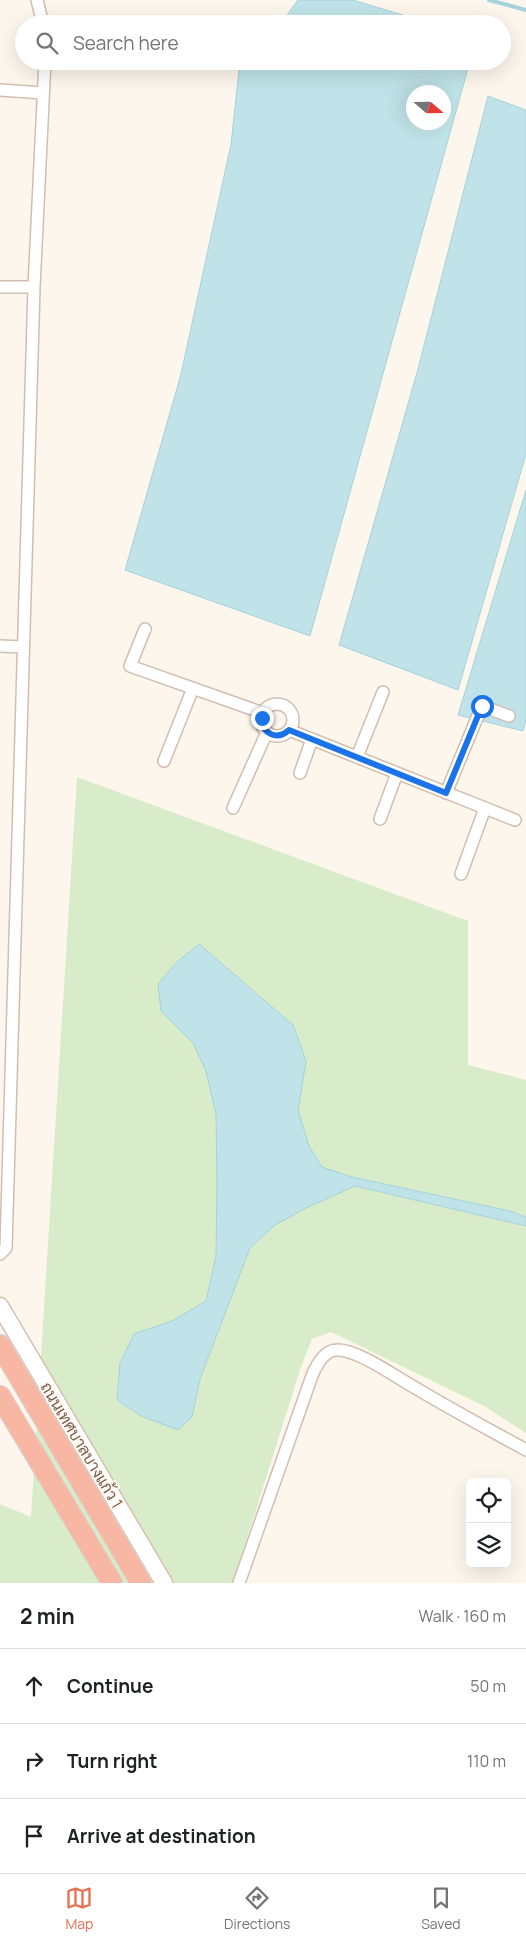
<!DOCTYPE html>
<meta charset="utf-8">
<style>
:root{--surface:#fff;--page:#f6f6f6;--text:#202124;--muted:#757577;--line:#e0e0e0;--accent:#e76f51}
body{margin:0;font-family:Manrope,Sarabun,sans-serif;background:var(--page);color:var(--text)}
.controls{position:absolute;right:15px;bottom:15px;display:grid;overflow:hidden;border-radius:8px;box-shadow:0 5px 20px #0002}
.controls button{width:45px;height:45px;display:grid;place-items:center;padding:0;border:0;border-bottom:1px solid var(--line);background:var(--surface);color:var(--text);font:25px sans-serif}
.compass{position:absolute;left:406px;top:85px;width:45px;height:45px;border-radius:50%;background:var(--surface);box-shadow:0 5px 20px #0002;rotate:110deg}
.stop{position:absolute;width:15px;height:15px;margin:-11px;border:4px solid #1a73e8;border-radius:50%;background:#fff}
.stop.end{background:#1a73e8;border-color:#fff;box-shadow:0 1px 5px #0008}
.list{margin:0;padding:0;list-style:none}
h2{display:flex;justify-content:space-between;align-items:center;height:65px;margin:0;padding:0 20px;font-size:21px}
h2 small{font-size:16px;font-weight:400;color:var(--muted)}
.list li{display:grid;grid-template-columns:32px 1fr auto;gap:15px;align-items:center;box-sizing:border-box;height:75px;padding:0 20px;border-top:1px solid var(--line)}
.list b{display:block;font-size:19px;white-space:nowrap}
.list em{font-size:16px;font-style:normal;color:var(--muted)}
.icon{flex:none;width:28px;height:28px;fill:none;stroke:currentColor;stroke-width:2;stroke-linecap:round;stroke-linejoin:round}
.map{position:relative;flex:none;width:526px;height:1583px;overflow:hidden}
.search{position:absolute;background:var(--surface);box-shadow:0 5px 20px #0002;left:15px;right:15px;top:15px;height:55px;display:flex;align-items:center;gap:12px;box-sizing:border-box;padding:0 18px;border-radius:28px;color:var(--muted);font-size:19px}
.sheet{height:290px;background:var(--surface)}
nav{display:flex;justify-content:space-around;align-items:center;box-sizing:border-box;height:70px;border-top:1px solid var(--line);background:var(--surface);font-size:14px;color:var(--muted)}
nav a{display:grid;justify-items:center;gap:2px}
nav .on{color:var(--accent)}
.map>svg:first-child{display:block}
</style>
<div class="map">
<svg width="526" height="1583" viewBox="0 0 526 1583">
<rect width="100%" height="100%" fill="#fdf6ec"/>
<path fill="#d8ecc9" d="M77,777L468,921V1065L526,1080V1433L484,1406L331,1332L312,1339L300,1370L233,1583H0V1504L31,1517Z"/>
<path fill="#bfe3e8" stroke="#a5d3da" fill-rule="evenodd" d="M298,0H353L432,24H265L285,18Z
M240,61H470L310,636L125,570L181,374L231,144ZM444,92V122H414V92Z
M488,96L526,110V454L458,690L339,645L418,369Z
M526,490V720L523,731L458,715Z
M199,944L293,1025L306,1061L298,1110L309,1146L322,1167L352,1177L510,1211L526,1217V1226L355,1186L306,1208L275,1225L250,1248L200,1379L192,1417L178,1430L141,1416L117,1400L120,1363L134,1334L172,1321L206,1301L216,1256L217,1182L216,1114L206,1071L193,1043L161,1011L158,984L177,962Z"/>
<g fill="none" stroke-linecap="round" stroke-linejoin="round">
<path stroke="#a5d3da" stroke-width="4" d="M489,0L526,10"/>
<g stroke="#d1beb0" stroke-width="14">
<path id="minor" d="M37,0L43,24
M0,90L43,93
M0,287H34
M145,629L130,666L263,713
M0,646L23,647
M261 720a16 16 0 1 1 32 0a16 16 0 1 1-32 0Z
M289,730L515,820
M357,757L383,692
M164,761L193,688
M300,773L312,739
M446,793L482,706L509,716
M233,808L267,732
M380,819L397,773
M461,874L485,808
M0,1254L6,1248L34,287L45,61
M239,1583L313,1373C318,1363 325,1350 337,1350C358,1349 400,1380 419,1390C454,1411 490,1430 526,1450"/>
</g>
<g stroke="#d6c0b0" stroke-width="19">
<path id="secondary" d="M0,1306L164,1583"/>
</g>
<g stroke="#dad1cd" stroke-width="22">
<path id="motorway" d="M0,1345L141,1583
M0,1396L112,1583"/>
</g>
<use href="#minor" stroke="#fff" stroke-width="11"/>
<use href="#secondary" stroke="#fff" stroke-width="16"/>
<use href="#motorway" stroke="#f7b7a3" stroke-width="20"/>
</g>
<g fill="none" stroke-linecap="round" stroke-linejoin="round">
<path stroke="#1a73e8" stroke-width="6" d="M262,718C262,734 277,741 289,730L446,793L482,706"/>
</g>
<g text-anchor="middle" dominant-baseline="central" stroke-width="4" stroke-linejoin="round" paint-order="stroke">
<g font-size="16" fill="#7a5c4d" stroke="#fffaf3">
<text transform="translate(82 1445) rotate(59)">ถนนเทศบาลบางแก้ว 1</text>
</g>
</g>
</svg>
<div class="controls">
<button><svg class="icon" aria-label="locate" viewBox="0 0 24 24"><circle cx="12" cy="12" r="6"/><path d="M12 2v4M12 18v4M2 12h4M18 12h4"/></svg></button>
<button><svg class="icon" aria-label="layers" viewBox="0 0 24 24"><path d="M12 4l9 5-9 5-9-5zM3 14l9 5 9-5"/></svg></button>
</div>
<svg class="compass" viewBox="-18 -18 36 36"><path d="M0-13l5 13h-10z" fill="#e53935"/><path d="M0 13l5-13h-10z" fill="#757577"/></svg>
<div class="stop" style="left:482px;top:706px"></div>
<div class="stop end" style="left:262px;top:718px"></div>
<div class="search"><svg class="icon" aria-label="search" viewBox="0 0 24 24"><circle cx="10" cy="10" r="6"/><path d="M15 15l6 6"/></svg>Search here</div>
</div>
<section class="sheet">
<h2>2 min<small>Walk · 160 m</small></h2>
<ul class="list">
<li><svg class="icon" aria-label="ahead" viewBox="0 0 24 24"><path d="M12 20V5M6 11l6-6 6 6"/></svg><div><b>Continue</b></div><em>50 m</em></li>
<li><svg class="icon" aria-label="right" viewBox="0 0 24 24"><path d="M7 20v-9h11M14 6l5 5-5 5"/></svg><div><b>Turn right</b></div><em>110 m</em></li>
<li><svg class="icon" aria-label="arrive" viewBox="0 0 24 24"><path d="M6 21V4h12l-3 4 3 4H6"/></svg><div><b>Arrive at destination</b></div></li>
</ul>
</section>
<nav>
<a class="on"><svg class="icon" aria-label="map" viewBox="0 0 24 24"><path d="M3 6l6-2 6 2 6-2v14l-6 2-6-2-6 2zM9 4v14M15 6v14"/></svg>Map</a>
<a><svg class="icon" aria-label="directions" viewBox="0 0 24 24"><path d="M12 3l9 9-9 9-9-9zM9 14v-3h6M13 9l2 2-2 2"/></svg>Directions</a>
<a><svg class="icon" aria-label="saved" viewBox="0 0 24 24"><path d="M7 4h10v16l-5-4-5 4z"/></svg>Saved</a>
</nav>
